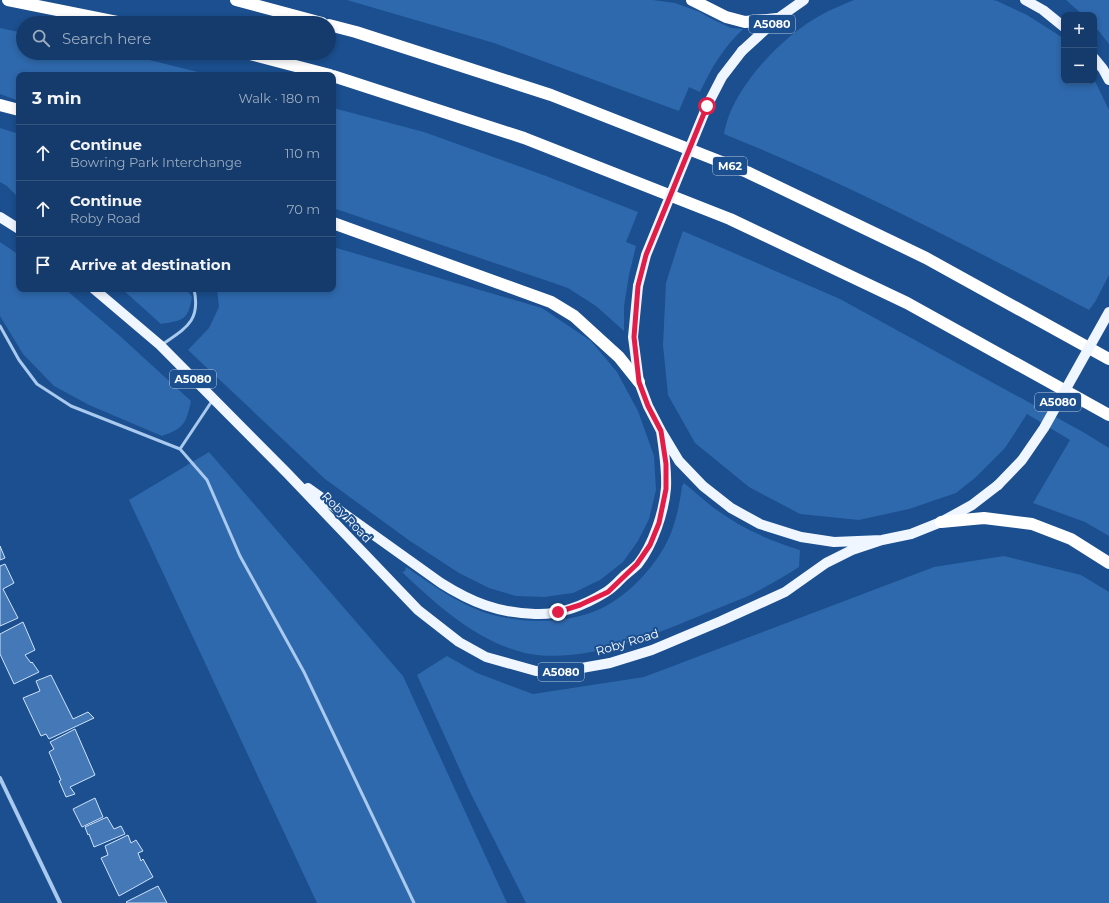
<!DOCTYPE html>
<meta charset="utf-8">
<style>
:root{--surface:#143b6b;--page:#1d4271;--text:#f1f3f6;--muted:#9dadc1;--line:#33557e}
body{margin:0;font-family:Montserrat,sans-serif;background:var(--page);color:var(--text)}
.controls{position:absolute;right:12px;top:12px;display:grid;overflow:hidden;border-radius:8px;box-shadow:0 2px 6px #0003}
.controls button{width:36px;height:36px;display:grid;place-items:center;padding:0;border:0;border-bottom:1px solid var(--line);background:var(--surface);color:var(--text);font:20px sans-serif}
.stop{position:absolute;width:12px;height:12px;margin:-9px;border:3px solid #e11d48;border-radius:50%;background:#fff}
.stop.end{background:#e11d48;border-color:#fff;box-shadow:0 1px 4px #0008}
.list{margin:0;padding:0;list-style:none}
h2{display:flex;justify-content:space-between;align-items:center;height:52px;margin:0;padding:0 16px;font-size:17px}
h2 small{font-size:13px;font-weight:400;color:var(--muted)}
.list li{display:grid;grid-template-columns:26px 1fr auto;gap:12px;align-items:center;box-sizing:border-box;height:56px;padding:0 16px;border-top:1px solid var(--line)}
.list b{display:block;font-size:15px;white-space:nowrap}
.list p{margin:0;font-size:13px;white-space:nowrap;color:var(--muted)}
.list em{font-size:13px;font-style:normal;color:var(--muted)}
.icon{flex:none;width:22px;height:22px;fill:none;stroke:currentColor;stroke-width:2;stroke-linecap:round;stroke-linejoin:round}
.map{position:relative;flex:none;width:1109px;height:903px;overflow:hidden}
.search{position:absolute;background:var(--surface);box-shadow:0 2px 6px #0003;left:16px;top:16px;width:320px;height:44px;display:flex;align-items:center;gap:10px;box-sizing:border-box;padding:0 14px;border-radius:22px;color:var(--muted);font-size:15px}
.panel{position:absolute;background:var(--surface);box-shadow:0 2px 6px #0003;left:16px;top:72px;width:320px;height:220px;border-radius:8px}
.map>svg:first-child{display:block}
</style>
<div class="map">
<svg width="1109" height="903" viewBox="0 0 1109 903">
<rect width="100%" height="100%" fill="#1b4f8f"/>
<path fill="#2e69ad" d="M347,0H653L675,3L700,12L708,17L731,28L743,29C723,48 712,67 700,92L689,87L679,111L494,43Z
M854,0H993L997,1L1027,15L1060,36L1064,40V81H1094V79L1109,110V275L1095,302L1089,310C969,247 849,184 724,134C731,89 782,36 821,15C831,9 843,5 854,0Z
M1066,0H1109V44L1094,25V15H1083Z
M0,28L23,33V53H121L210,75H19V101L0,94Z
M333,108L424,132L546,176L638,212L626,242L636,246L629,275L624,306V331L596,306L568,288L333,208Z
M0,128L19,134V198L7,186L0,182Z
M683,231L840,299L1083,432L1109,448V536L1085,522L1033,503L1070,440L1027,414L1005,448L975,478L956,493L909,509L859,520L800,514L749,487L695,443L668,395L663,345L666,283L677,248Z
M0,242L19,255V289H65L120,336L191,401C186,424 184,428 162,436L89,405L54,386L23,354L0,316Z
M333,247L542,308L591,341L617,372L638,411L654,456L656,490L649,519L638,541L623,562L600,580L573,593L544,597L516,596L489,588L459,573L410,541L325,479L188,350L209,328L219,307L217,289H333Z
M122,289H186L192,297C188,321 183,320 161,324Z
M209,452L403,676L507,903H317L129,500Z
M684,483C693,490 701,498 710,505C737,526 767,540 800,550L799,567C782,578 764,588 746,597C732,603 718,608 704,614C652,636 582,665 525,653C476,641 438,606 402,572L405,571L406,567C434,586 461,606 493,615C526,624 570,623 600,609C630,595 659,563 671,533C677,517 680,502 682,486Z
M1004,556L1081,575L1109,592V903H526L470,792L417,675L447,656L477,673L533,694L644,677L934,567Z"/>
<path fill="#4478b7" stroke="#cfe3fa" d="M0,546L5,558L0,560Z
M5,564L14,583L3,589L18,618L0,626V566Z
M23,622L35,650L25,655L31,663L32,662L39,672L14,684L0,654V634Z
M51,675L73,719L88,712L94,718L49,739L46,734L41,736L23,698L40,691L36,681Z
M75,729L95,775L70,787L75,794L66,797L59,781L61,780L49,752L54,749L50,742Z
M95,798L103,817L82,827L73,809Z
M107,817L114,829L121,826L125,834L94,847L89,834L88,835L85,827Z
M128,835L131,843L136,840L143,851L138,853L141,861L143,859L153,877L119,896L101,858L108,855L105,846Z
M158,886L167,903H127L126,902Z"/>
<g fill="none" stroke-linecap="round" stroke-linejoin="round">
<path stroke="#a9c9ee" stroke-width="3" d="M0,326L19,360L37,384L71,406L180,449
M163,344C186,328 201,321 194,289
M212,401L180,449L207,480L240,556L304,672L414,903"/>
<path stroke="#a9c9ee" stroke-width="4" d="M0,778L60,903"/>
<path stroke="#f0f6ff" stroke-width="10" d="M1025,0L1043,10L1064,27
M742,51L777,19L804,0
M1094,58L1103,69L1109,80
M0,217L19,229
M638,286L633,337L639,382L648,406L661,431L679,461L703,486L731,508L760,524L801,537L834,542L882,540L911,534L941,522L972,505L998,485
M94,289L160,345L287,473L418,610L459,642L486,657L536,671L559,672L610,663L652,650L721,621L785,592L826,563L852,550L882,540
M308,488L441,583C471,602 498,613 535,614C559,615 585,605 606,592C613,588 619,581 624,576C629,572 634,568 638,564C653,545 664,512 666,488C667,469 664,450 661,431"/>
<path stroke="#fff" stroke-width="12" d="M8,0L122,23
M236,0L322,23
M692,0L726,17L745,22L777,19
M329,25L356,32L551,95L747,172L926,258L1109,359
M246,53L330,75
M333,76L524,138L730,219L907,303L1109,415
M0,105L19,110
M333,223L551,302L574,316L619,357L639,382
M941,522L984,518L1032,524L1071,539L1109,563"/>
<path stroke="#f0f6ff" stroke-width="10" d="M638,286L646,255L707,106L722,77L742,51
M998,485L1022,460L1044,428L1109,312"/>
</g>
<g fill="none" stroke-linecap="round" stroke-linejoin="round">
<path stroke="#e11d48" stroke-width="5" d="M558,612L580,605L608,592L637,564L650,545L659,523L666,489V464L661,431L648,406L639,382L634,337L638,286L646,255L707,106"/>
</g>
<g text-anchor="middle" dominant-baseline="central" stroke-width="4" stroke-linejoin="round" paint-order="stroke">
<g fill="#1b4f8f" stroke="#bbcadd" stroke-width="1">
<rect x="749" y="15" width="46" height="18" rx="3"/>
<rect x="713" y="157" width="34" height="18" rx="3"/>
<rect x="170" y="370" width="46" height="18" rx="3"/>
<rect x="1035" y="393" width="46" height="18" rx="3"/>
<rect x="538" y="663" width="46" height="18" rx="3"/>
</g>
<g font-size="11" font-weight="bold" fill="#fff">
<text x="772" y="24">A5080</text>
<text x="730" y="166">M62</text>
<text x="193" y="379">A5080</text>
<text x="1058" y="402">A5080</text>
<text x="561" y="672">A5080</text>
</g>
<g font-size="12" fill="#fff" stroke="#1b4f8f">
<text transform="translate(347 517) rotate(46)">Roby Road</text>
<text transform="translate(627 642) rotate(-17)">Roby Road</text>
</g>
</g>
</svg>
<div class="controls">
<button>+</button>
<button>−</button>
</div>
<div class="stop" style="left:707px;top:106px"></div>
<div class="stop end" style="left:558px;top:612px"></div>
<div class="search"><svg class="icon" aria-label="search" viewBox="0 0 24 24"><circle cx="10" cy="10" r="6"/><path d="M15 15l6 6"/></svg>Search here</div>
<section class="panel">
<h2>3 min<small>Walk · 180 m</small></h2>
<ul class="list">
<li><svg class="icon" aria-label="ahead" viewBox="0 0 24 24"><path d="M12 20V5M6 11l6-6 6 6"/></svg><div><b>Continue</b><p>Bowring Park Interchange</p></div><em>110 m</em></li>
<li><svg class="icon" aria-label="ahead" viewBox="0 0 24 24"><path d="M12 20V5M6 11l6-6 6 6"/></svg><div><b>Continue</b><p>Roby Road</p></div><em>70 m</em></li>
<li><svg class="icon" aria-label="arrive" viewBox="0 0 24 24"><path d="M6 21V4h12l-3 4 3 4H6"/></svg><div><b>Arrive at destination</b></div></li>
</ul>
</section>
</div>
